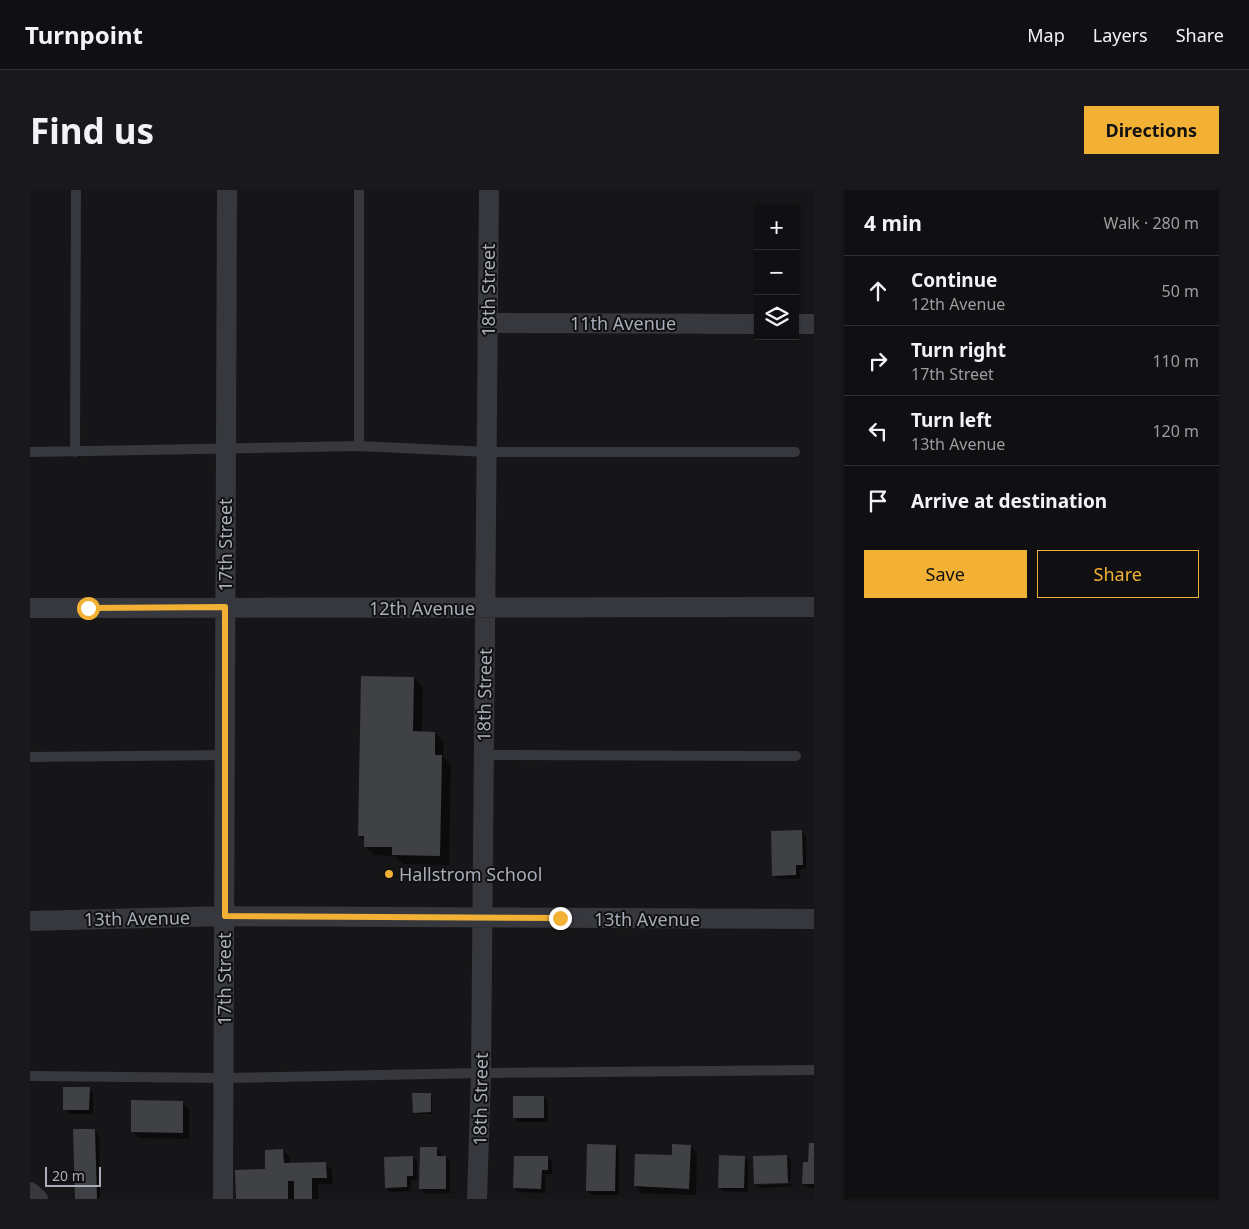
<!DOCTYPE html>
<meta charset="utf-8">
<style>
:root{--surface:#101012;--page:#19191b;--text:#f1f3f6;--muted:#9c9d9f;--line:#303032;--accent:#f2b134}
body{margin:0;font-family:"Noto Sans",sans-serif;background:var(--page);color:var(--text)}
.controls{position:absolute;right:15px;top:15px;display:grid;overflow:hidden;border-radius:0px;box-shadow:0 1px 4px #0004}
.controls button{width:45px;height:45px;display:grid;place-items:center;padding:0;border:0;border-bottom:1px solid var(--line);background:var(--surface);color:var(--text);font:25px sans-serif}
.scale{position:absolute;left:15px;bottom:12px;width:56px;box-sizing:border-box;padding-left:5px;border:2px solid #a8adb8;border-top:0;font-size:14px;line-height:18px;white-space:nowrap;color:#a8adb8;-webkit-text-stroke:4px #111113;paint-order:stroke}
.stop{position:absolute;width:15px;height:15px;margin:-11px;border:4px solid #f2b134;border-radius:50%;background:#fff}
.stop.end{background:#f2b134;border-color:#fff;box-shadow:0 1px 5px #0008}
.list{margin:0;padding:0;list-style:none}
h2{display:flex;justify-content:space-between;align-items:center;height:65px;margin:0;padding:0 20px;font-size:21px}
h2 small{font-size:16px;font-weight:400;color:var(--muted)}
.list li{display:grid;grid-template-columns:32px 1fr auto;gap:15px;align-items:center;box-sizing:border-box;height:70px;padding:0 20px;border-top:1px solid var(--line)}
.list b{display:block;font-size:19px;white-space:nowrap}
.list p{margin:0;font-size:16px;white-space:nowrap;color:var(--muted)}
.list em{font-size:16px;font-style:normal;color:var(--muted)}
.actions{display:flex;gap:10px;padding:15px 20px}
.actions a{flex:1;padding:11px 0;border:1px solid var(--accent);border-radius:0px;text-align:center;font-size:18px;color:var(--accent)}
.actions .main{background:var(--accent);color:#111}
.icon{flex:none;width:28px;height:28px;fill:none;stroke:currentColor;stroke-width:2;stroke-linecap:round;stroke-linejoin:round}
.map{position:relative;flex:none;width:784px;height:1009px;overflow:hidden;border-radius:0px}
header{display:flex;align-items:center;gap:30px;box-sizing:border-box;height:70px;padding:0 25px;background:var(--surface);border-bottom:1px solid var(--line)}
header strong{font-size:24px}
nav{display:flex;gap:28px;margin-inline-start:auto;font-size:18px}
.intro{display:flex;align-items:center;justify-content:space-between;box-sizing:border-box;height:120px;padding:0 30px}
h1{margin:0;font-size:35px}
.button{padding:12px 22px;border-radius:0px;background:var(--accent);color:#111;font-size:18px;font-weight:700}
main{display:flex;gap:30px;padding:0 30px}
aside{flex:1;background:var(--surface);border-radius:0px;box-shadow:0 1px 4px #0004}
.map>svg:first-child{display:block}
</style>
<header>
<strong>Turnpoint</strong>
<nav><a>Map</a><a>Layers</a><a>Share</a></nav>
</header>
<div class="intro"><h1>Find us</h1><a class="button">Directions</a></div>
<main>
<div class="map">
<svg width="784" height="1009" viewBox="0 0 784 1009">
<rect width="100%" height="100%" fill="#161618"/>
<path fill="#0007" d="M384,488L393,497L392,543H405L414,552L413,567L421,575L419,675L373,674L365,666L344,665L335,656V652L329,646Z
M771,641L776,646V679H770V689H748L743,685Z
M59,899L63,903V924H39L34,919Z
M400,904L402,906V924H386L384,922Z
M514,907L518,911V932H488L484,927Z
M152,912L159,919V949L109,948L102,941Z
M65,940L69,945L70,1009H46Z
M784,954V998H778L773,994Z
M585,956L589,960V1005H562L557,1001Z
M660,956L667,963L666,1005L612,1003L605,996L643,966Z
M407,959L411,963V967H416L420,972V1003H395L391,999Z
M253,961L260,967V974H296L302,980L303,994H288V1009H207L236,981Z
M756,966L761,970V991L728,992V995L762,994V996L730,998L725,993Z
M382,967L387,972V990H381V1001L360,1002L356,997Z
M714,967L718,971V1002L693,1001L689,997Z
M518,968L522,972V984H515V1003L489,1002L484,998Z"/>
<path fill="#404145" d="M331,486L384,487L383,541L405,542V565H412L410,666L362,665V657H334V646H328Z
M772,640L773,675H766V685L742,686L741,641Z
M33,897H60L59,920H33Z
M382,903H401V922L383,923Z
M483,906H514V928H483Z
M101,910L153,911V943L101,942Z
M43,939H65L67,1009H45Z
M779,953H784V994H772L773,972H778Z
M557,954L586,955L585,1001H556Z
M642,954L661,955L659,999L604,996L605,964L642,965Z
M390,957H407V966H416V999H389Z
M253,959L254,973L296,972L297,988H282V1009H264V991H258V1009H206L205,980L235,979V960Z
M689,965L715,966L714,998H688Z
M757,965L758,993L724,994L723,966Z
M383,966V986H377V997L355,998L354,967Z
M484,966H518V980H512L511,999L483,998Z"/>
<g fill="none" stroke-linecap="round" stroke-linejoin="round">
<path stroke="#37383d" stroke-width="10" d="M329,0V256
M0,262L329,256L457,262H765
M45,262L46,0
M454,565L766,566
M0,567L195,565
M0,886L194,888L451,883L784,880"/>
<path stroke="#37383d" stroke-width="20" d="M457,133L728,134
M765,134H784
M0,418L784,417
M0,731L195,726L784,729
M0,1002L8,1009
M193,1009L197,0
M447,1009L451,883L459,0"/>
</g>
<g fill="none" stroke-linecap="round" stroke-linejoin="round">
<path stroke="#f2b134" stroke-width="6" d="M58,418L195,417V726L530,728"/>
</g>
<circle fill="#f2b134" stroke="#111113" stroke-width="2" cx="359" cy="684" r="5"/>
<g text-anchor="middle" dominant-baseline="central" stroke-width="4" stroke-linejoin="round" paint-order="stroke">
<g font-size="18" fill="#a8adb8" stroke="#111113">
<text transform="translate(458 100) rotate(-90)">18th Street</text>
<text x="593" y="133">11th Avenue</text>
<text transform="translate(195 355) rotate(-90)">17th Street</text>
<text x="392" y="418">12th Avenue</text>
<text transform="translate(454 505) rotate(-89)">18th Street</text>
<text transform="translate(107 728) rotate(-1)">13th Avenue</text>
<text x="617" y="729">13th Avenue</text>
<text transform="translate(194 789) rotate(-90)">17th Street</text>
<text transform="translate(450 909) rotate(-89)">18th Street</text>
</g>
<g font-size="18" fill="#a8adb8" stroke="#111113" text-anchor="start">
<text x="369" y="684">Hallstrom School</text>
</g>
</g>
</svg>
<div class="controls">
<button>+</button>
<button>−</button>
<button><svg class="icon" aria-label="layers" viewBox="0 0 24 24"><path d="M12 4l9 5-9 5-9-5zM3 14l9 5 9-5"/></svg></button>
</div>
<div class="scale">20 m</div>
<div class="stop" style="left:58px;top:418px"></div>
<div class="stop end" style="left:530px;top:728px"></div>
</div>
<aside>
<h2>4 min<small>Walk · 280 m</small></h2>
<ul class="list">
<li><svg class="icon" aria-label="ahead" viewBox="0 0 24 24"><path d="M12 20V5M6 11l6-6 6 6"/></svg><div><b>Continue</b><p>12th Avenue</p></div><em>50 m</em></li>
<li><svg class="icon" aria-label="right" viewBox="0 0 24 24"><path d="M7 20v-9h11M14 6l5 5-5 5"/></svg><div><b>Turn right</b><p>17th Street</p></div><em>110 m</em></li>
<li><svg class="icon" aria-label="left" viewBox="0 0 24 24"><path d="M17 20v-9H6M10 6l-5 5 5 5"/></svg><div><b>Turn left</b><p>13th Avenue</p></div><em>120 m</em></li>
<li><svg class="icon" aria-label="arrive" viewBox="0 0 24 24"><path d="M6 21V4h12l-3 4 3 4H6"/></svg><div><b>Arrive at destination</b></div></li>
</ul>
<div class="actions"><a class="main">Save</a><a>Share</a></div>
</aside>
</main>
